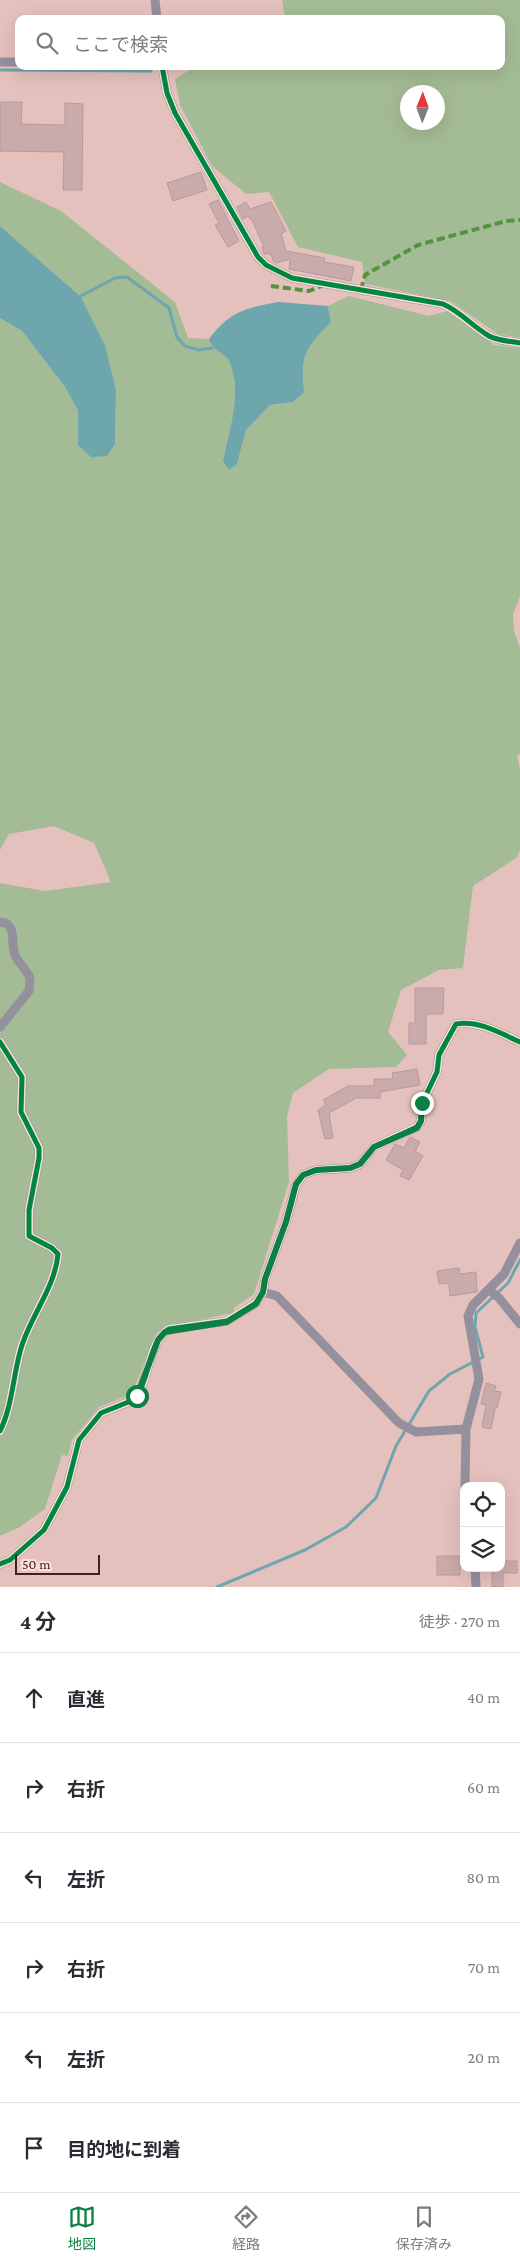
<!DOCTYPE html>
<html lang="ja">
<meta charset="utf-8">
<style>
:root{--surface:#fff;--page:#f2f2f3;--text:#2b2b33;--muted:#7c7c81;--line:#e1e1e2;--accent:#0b8043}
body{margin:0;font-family:"Crimson Pro","Noto Sans JP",serif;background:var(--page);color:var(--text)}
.controls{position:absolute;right:15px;bottom:15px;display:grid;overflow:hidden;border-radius:10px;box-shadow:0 5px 20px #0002}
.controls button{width:45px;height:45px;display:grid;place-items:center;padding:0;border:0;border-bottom:1px solid var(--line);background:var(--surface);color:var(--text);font:25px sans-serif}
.compass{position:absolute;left:400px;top:85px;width:45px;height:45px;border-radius:50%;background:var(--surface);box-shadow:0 5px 20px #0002;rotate:1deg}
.scale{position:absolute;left:15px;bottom:12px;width:85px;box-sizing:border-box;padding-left:5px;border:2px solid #41211e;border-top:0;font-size:14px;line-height:18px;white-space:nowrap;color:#41211e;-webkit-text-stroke:4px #fbe0dd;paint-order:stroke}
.stop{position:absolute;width:15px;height:15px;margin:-11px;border:4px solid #0b8043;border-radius:50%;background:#fff}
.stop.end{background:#0b8043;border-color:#fff;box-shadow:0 1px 5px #0008}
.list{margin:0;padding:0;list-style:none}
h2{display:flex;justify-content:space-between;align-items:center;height:65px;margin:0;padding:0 20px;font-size:21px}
h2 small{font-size:16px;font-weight:400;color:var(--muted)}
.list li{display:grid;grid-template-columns:32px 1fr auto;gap:15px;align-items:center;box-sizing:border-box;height:90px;padding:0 20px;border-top:1px solid var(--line)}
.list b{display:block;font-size:19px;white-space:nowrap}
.list em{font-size:16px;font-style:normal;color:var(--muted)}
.icon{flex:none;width:28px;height:28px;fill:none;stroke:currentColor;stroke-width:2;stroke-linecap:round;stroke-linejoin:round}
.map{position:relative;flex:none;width:520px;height:1587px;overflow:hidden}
.search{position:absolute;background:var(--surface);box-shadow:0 5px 20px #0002;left:15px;right:15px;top:15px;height:55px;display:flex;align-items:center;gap:12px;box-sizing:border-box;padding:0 18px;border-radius:10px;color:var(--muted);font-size:19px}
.sheet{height:605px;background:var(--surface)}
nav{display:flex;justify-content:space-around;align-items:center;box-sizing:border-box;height:70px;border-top:1px solid var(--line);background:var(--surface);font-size:14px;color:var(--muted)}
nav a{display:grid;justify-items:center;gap:2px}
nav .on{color:var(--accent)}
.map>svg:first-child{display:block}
</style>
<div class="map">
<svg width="520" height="1587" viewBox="0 0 520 1587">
<rect width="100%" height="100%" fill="#e5c1bd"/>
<path fill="#a4bc95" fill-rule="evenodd" d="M282,0H520V338L498,334L450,301L365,284L362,262L298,247L269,192L246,194L212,166L180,105L175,79L196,66H501V19H285ZM408,92H438V122H408Z
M0,182L61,211L175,302L188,338L209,339C214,353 224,352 229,361C243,392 229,429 223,460L237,464L246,430L270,405L293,402L303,392C301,355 306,348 331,322L328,306L349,296L429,316L447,311L494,345L520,348V596L513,615L514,631L520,648V754L517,755L520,769V851L516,858L473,886L463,968L439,970L401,990L388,1032L407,1055L396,1067L329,1069L293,1093L287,1116L289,1182L254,1294L234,1308L233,1313L164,1327L155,1335L132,1394L99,1407L72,1440L68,1456L62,1455L45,1509L20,1527L0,1536V883L45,891L111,882L94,843L54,826L9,834L0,850V318L22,331L65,387L78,411V445L115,444L116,391L105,345L81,297L0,226Z"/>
<path fill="#6da6ad" d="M0,226L81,297L105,345L116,390L115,444L107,456L91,457L78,445V411L65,387L22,331L0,318Z
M278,302L328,306L331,322C306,348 300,355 304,392L293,402L270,405L246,430L237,464L229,470L223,461C229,429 243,392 229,361C224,352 214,353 209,339C230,311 246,308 278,302Z"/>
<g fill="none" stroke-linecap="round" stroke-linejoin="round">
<path stroke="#6da6ad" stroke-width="3" d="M0,70L151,71
M79,297L115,278L127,277L169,308L177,337L185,346L199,350L212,348
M217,1587L305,1550L346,1527L376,1498L396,1446L429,1391L450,1374L483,1357L475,1327L476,1313L508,1283L520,1260"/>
</g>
<path fill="#caabac" stroke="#b8999b" d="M0,102H22L21,124L65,125V103L83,104L82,190H63L64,152L0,151Z
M201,172L207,190L173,201L167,183Z
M218,200L239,241L228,247L215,225L219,223L209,204Z
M246,202L250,209L271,202L286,231L281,234L286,251L325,258L324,262L354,267L351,281L289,269L290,259L276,263L273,261L271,254H264L262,247H264L253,222L248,216L243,219L237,207Z
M415,988H444L443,1014H426V1044H409V1023H415Z
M417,1069L420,1085L380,1092V1098H356L329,1113L333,1138L325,1139L318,1110L326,1105L323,1100L348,1086H374V1079H393L392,1073Z
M410,1137L420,1142L415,1151L423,1156L409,1180L400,1176L403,1170L386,1160L395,1144L404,1148Z
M459,1268L460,1274L476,1272L477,1292L450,1296L449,1283L439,1284L437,1271Z
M486,1383L496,1386L494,1391L501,1392L497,1408H495L491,1429L482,1427L486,1405L481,1404Z
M437,1556H460V1575H437Z
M504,1561H517V1573H503V1587H492V1568H501Z"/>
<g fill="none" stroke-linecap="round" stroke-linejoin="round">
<path stroke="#94909e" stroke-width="9" d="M155,0L157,19
M0,62H19
M162,66L167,93L175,113L258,257L266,265L292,278L443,304C461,312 472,326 489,336C498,341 510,341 520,343
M0,922C18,923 10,944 15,955C18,963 27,970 30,978L29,991L0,1027
M0,1042L22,1077L21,1112L39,1148V1158L29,1210V1236L52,1248L58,1254C55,1287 32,1314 22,1345C13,1373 13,1405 0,1431
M489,1290L499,1298L520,1324
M263,1292L277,1296L399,1423L416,1432L466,1429
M465,1486L466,1429L479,1379L468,1316L473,1305L504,1274L520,1243
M0,1564L10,1560L44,1530L67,1487L79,1440L101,1413L131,1401L137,1396C150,1377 148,1342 169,1329L227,1321L256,1303L263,1292L265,1279L286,1222L296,1185L303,1175L316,1170L350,1168L360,1164L374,1147L417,1127L421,1121L422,1103L437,1072L439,1055L456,1024C478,1020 500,1033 520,1042
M475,1568L476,1587"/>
<path stroke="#52933d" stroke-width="4" stroke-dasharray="8 4" stroke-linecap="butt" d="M271,286L309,291L324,285
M361,290L365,275L418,245L506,221L520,220"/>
<g stroke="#fbe0dd" stroke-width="8">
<path id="cycleway" d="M162,66L167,93L175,113L258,257L266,265L292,278L443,304C461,312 472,326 489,336C498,341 510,341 520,343
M0,1042L22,1077L21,1112L39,1148V1158L29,1210V1236L52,1248L58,1254C55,1287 32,1314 22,1345C13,1373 13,1405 0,1431
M0,1564L10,1560L44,1530L67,1487L79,1440L101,1413L131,1401L137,1396C150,1377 148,1342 169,1329L227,1321L256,1303L263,1292L265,1279L286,1222L296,1185L303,1175L316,1170L350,1168L360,1164L374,1147L417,1127L421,1121L422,1103L437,1072L439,1055L456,1024C478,1020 500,1033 520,1042"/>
</g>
<use href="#cycleway" stroke="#00873e" stroke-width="5"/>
</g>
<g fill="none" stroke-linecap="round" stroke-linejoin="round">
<path stroke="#0b8043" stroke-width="6" d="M137,1396L158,1340L165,1332L227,1322L256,1304L263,1292L265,1279L286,1222L296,1184L303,1175L316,1170L350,1168L360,1164L374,1147L417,1128L421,1121L422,1103"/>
</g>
</svg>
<div class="controls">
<button><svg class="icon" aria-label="locate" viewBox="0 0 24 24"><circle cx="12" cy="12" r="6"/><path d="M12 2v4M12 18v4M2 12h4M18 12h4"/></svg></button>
<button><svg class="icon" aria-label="layers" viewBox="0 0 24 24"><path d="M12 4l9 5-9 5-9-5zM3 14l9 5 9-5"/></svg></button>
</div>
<svg class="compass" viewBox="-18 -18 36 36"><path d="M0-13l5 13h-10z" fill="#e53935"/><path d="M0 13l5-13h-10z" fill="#7c7c81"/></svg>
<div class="scale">50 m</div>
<div class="stop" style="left:137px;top:1396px"></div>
<div class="stop end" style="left:422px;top:1103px"></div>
<div class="search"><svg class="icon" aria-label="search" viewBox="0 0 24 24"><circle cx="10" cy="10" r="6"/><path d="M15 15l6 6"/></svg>ここで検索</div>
</div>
<section class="sheet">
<h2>4 分<small>徒歩 · 270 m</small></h2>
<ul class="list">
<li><svg class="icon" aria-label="ahead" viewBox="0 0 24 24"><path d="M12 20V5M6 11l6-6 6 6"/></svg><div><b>直進</b></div><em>40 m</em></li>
<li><svg class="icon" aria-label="right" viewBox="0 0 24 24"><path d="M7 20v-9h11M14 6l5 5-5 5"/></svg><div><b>右折</b></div><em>60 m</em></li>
<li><svg class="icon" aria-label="left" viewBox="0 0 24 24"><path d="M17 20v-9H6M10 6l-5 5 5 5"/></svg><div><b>左折</b></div><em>80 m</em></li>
<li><svg class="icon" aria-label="right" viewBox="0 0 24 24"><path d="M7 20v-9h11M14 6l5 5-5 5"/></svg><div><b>右折</b></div><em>70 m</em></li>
<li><svg class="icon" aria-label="left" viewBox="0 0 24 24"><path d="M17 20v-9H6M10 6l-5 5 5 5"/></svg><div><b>左折</b></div><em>20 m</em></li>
<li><svg class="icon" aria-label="arrive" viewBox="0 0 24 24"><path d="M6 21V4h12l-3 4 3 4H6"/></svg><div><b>目的地に到着</b></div></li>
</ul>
</section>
<nav>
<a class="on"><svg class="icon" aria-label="map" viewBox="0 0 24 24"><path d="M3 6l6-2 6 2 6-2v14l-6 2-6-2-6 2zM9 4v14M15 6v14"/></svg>地図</a>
<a><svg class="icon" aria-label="directions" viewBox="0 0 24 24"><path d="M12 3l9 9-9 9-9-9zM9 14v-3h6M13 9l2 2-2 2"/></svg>経路</a>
<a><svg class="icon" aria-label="saved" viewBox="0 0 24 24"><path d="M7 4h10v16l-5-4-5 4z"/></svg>保存済み</a>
</nav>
